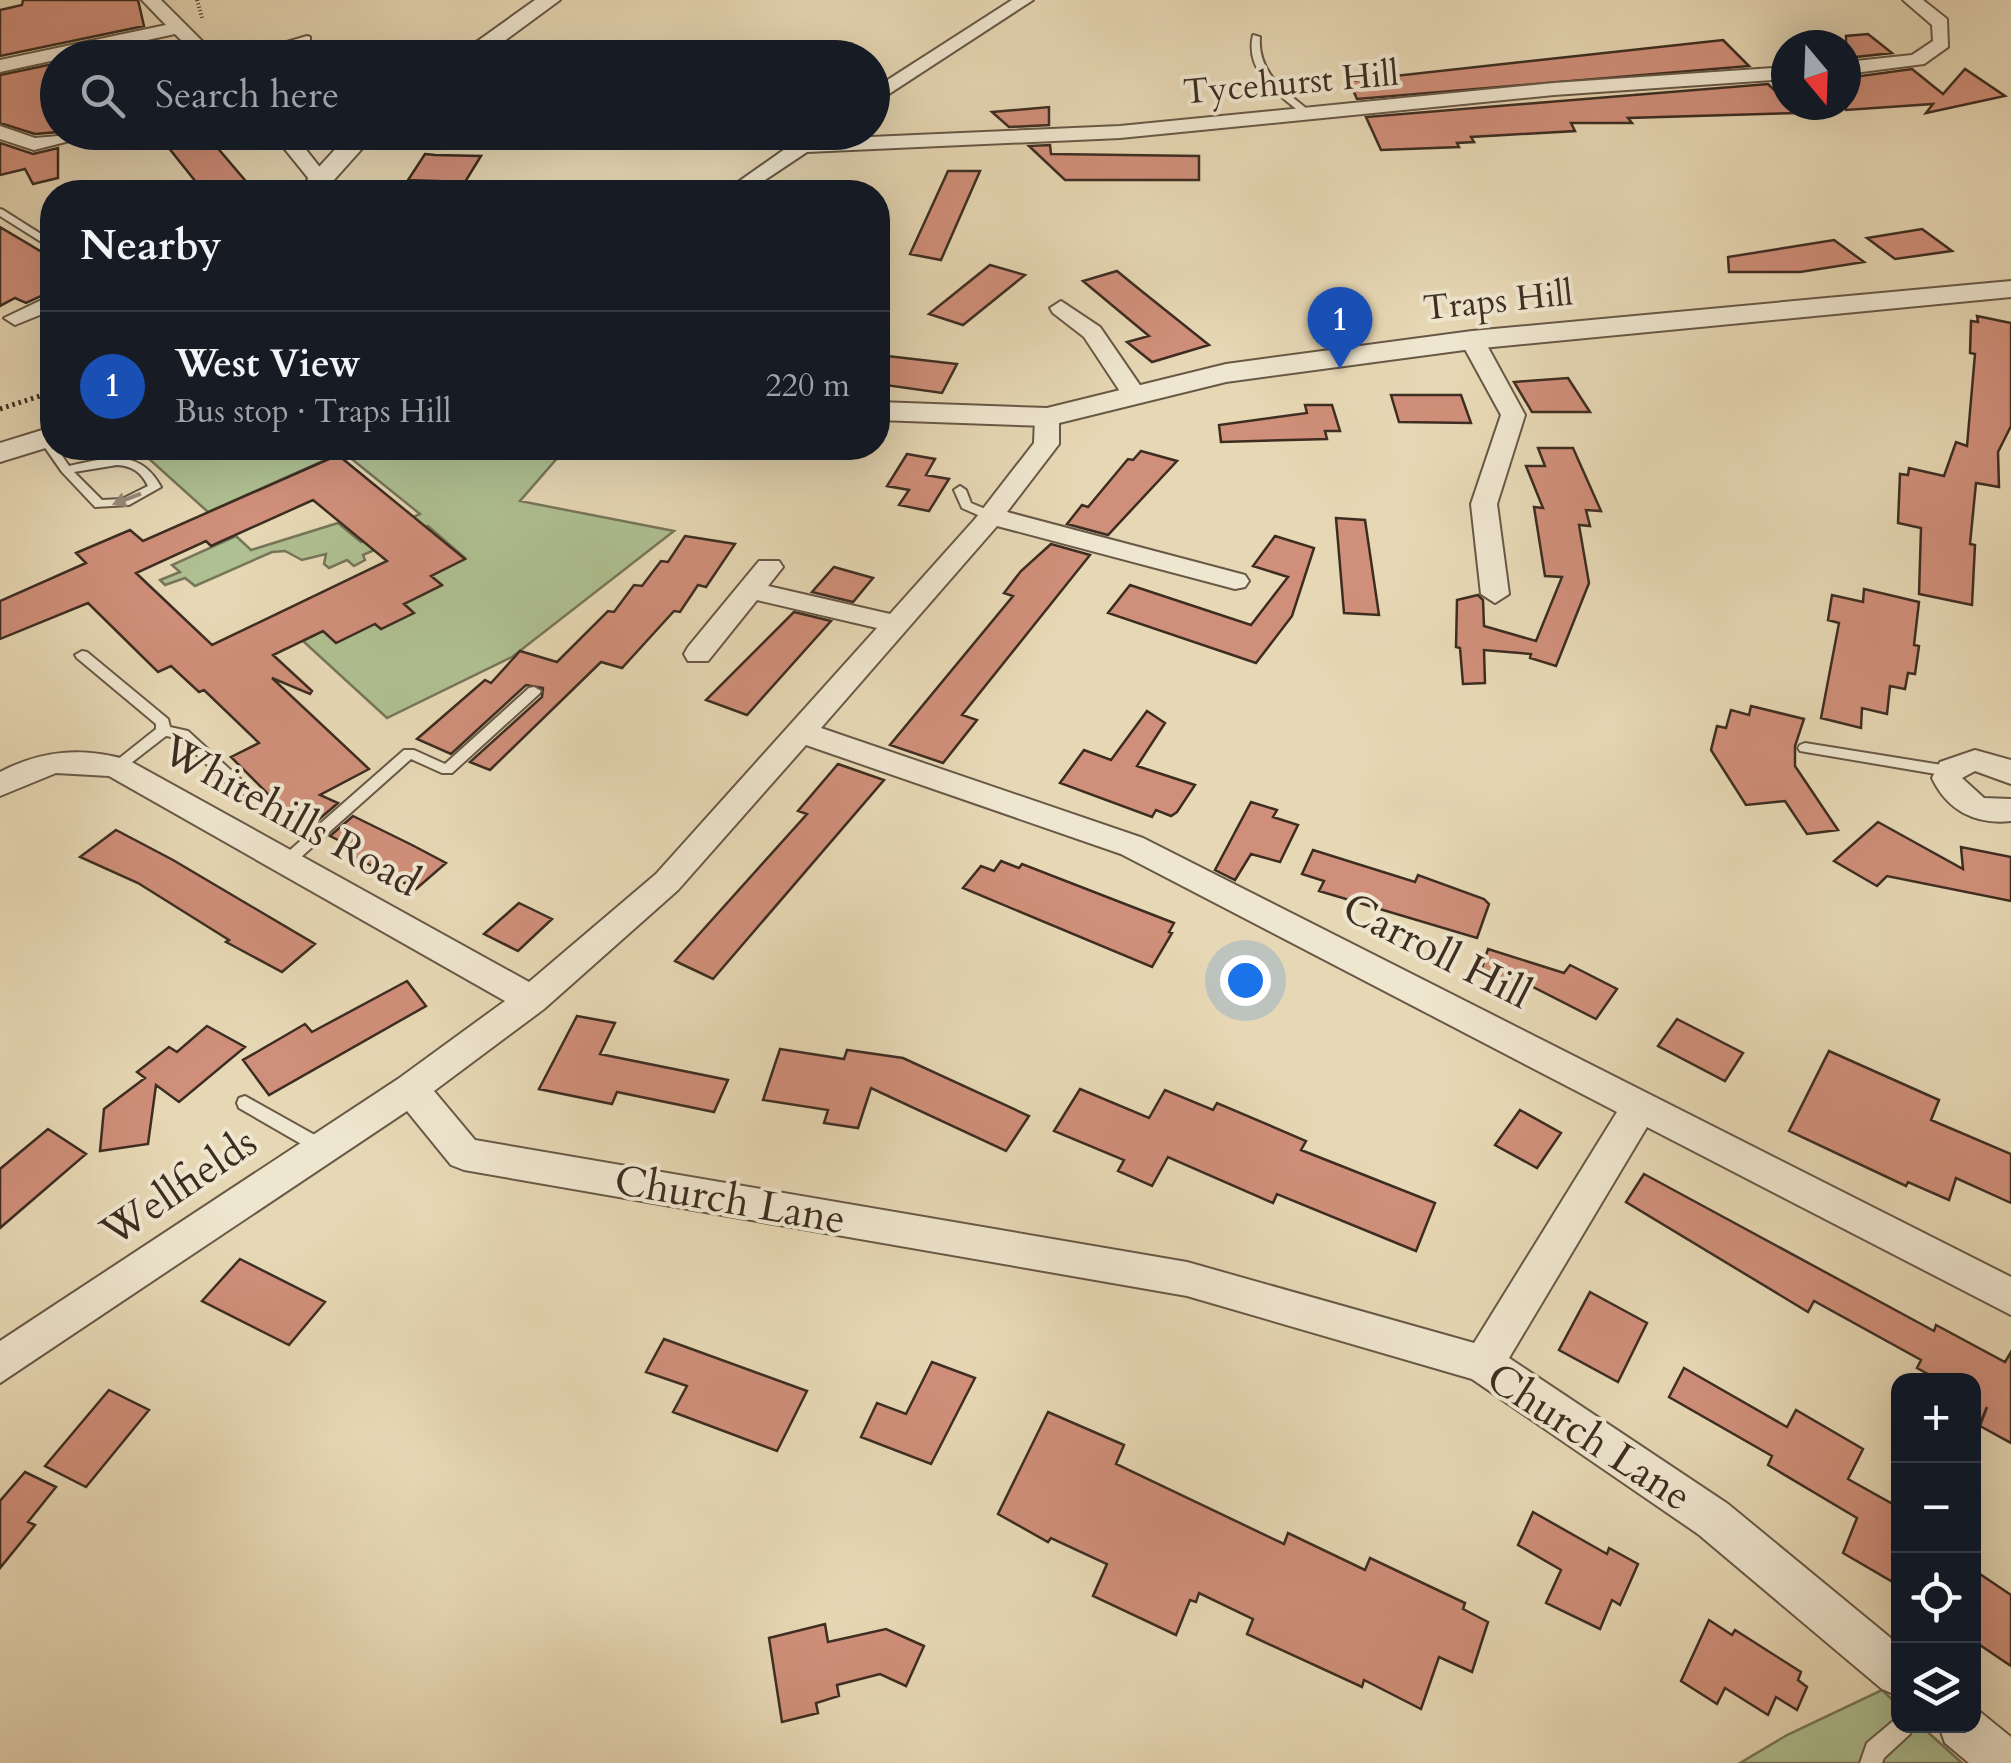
<!DOCTYPE html>
<meta charset="utf-8">
<style>
:root{--surface:#171b24;--page:#20242c;--text:#f1f3f6;--muted:#9ea1a6;--line:#363941;--accent:#b45309}
body{margin:0;font-family:Cardo,serif;background:var(--page);color:var(--text)}
.controls{position:absolute;right:30px;bottom:30px;display:grid;overflow:hidden;border-radius:20px;box-shadow:0 10px 40px #0002}
.controls button{width:90px;height:90px;display:grid;place-items:center;padding:0;border:0;border-bottom:2px solid var(--line);background:var(--surface);color:var(--text);font:50px sans-serif}
.compass{position:absolute;left:1771px;top:30px;width:90px;height:90px;border-radius:50%;background:var(--surface);box-shadow:0 10px 40px #0002;rotate:161deg}
.you{position:absolute;left:1245px;top:980px;width:35px;height:35px;margin:-25px;border:8px solid #fff;border-radius:50%;background:#1a73e8;box-shadow:0 0 0 15px #1a73e833}
.badge{display:grid;place-items:center;width:65px;height:65px;border-radius:50%;background:var(--accent);color:#fff;font-size:32px;font-weight:700}
.pin{position:absolute;translate:-50% -82px;filter:drop-shadow(0 2px 5px #0008)}
.pin::after{content:'';position:absolute;top:52px;width:35px;height:30px;background:inherit;clip-path:polygon(0 0,100% 0,50% 100%)}
.list{margin:0;padding:0;list-style:none}
h2{display:flex;justify-content:space-between;align-items:center;height:130px;margin:0;padding:0 40px;font-size:42px}
h2 small{font-size:32px;font-weight:400;color:var(--muted)}
.list li{display:grid;grid-template-columns:65px 1fr auto;gap:30px;align-items:center;box-sizing:border-box;height:150px;padding:0 40px;border-top:2px solid var(--line)}
.list b{display:block;font-size:38px;white-space:nowrap}
.list p{margin:0;font-size:32px;white-space:nowrap;color:var(--muted)}
.list em{font-size:32px;font-style:normal;color:var(--muted)}
.icon{flex:none;width:55px;height:55px;fill:none;stroke:currentColor;stroke-width:2;stroke-linecap:round;stroke-linejoin:round}
.map{position:relative;flex:none;width:2011px;height:1763px;overflow:hidden}
.search{position:absolute;background:var(--surface);box-shadow:0 10px 40px #0002;left:40px;top:40px;width:850px;height:110px;display:flex;align-items:center;gap:25px;box-sizing:border-box;padding:0 35px;border-radius:55px;color:var(--muted);font-size:38px}
.panel{position:absolute;background:var(--surface);box-shadow:0 10px 40px #0002;left:40px;top:180px;width:850px;height:280px;border-radius:40px}
.map>svg:first-child{display:block}
</style>
<div class="map">
<svg width="2011" height="1763" viewBox="0 0 2011 1763">
<rect width="100%" height="100%" fill="#e7d8b5"/>
<filter id="stains"><feTurbulence type="fractalNoise" baseFrequency=".002" numOctaves="4"/><feColorMatrix values="0 0 0 0 .2 0 0 0 0 .09 0 0 0 0 .02 0 0 0 .5 -.17"/></filter>
<radialGradient id="worn" r=".72"><stop offset=".6" stop-color="#630" stop-opacity="0"/><stop offset="1" stop-color="#630" stop-opacity=".3"/></radialGradient>
<path fill="#afc092" stroke="#76765a" stroke-width="2.5" d="M137,448H566L520,501L674,531L512,657L387,718L303,641L323,631L375,624L381,629L413,613L404,604L441,586L431,576L465,558L428,526L363,555L365,560L354,566L347,560L329,568L324,564L326,554L302,560L285,551L272,552L195,586L185,578L165,585L160,580L180,572L172,565L236,536L251,550L338,523L361,542L420,514L343,452L208,512Z
M1882,1690L1898,1705V1726H1921L1962,1763H1740L1787,1735Z"/>
<path fill="#d08f7a" stroke="#3d2d21" stroke-width="2.5" fill-rule="evenodd" d="M23,0H138L144,26L0,56V10L22,5Z
M1868,34L1892,53L1846,58V36Z
M1723,40L1749,66L1357,99L1349,81Z
M58,63V132L35,134L0,123V75Z
M1912,69L1943,94L1965,69L2005,96L1926,113L1933,104L1846,110V78Z
M1768,84L1798,113L1628,118L1632,123H1571L1575,131L1471,137L1474,142L1457,143L1459,147L1381,150L1366,117Z
M1049,107V125L1009,127L992,112Z
M156,132H204L255,192H204Z
M0,143L33,154L58,148V178L33,184L25,169L0,175Z
M1050,145L1051,154L1199,156V180H1065L1029,146Z
M425,154L435,155L481,156L465,182L408,180Z
M948,171H980L941,260L910,254Z
M0,227L52,258V291L26,303L15,298L0,306Z
M1922,229L1952,251L1895,259L1867,238Z
M1834,240L1864,262L1800,272H1729L1728,257Z
M990,265L1025,275L963,325L929,314Z
M1117,271L1139,289L1209,345L1152,362L1127,342L1149,336L1083,281Z
M1977,316L2011,323V426L1998,452L1999,487L1976,483L1970,544L1975,545L1972,605L1919,594L1921,528L1898,523L1900,474L1908,475L1909,468L1944,476L1956,442L1967,446L1975,354L1970,353L1971,321L1978,322Z
M878,355L887,356L957,364L942,393L878,384Z
M1568,378L1590,412H1532L1514,382Z
M1391,395H1461L1471,423L1399,422Z
M1305,405H1332L1340,431H1325L1327,439L1221,442L1219,425L1307,413Z
M1538,448H1573L1601,511L1586,510L1590,526L1579,525L1589,583L1556,666L1530,658L1531,654L1484,650L1485,683L1463,684L1460,648L1456,647L1457,600L1478,595L1483,600L1484,626L1536,641L1562,577L1545,576L1534,507L1543,508L1526,466H1545Z
M1141,451L1177,461L1108,535L1067,524L1082,505L1088,507L1128,459L1133,460Z
M907,454L935,459L926,475L949,479L929,511L899,505L909,490L887,486Z
M338,455L465,559L431,576L442,585L404,604L414,613L381,629L375,624L336,643L323,631L273,655L312,691L310,694L272,678L369,769L320,795L338,803L310,827L294,820L231,757L259,743L204,690L199,692L171,666L158,672L88,603L0,639V601L86,563L76,553L130,530L143,541ZM313,500L387,561L212,645L136,573L206,541L211,546Z
M1336,518L1365,520L1379,615L1344,613Z
M685,536L735,544L706,587L698,585L680,612L674,611L622,668L601,662L490,770L470,762L542,697L543,688L526,685L451,754L417,739L485,680L491,683L520,651L557,662L608,611L614,612L634,585L642,586L661,561L668,562Z
M1275,536L1314,548L1292,616L1256,663L1108,613L1130,585L1251,625L1288,577L1253,566Z
M1051,544L1090,555L962,715L977,720L943,763L890,745L1013,596L1004,593L1021,571Z
M834,567L873,578L853,602L812,592Z
M1864,589L1919,602L1914,645L1919,646L1915,674L1908,673L1905,689L1890,686L1887,714L1862,708L1861,728L1821,718L1839,623L1828,620L1832,595L1863,602Z
M794,612L831,621L747,715L706,700Z
M1751,706L1804,719L1795,746V766L1838,830L1807,834L1785,801L1746,805L1711,750L1717,726L1726,728L1731,710L1749,715Z
M1147,711L1165,723L1137,766L1195,785L1177,812L1171,816L1156,810L1152,817L1060,783L1084,750L1111,760Z
M838,764L884,780L713,979L675,961L807,814L798,811Z
M1251,802L1277,810L1273,817L1298,825L1280,862L1251,854L1235,880L1215,870Z
M353,816L412,845L446,863L416,889L347,853L354,848L330,836Z
M1878,822L1963,869L1961,847L2011,857V901L1887,876L1877,886L1834,861Z
M116,830L173,860L315,944L282,972L226,942L229,940L138,883L80,857Z
M1313,850L1415,882L1418,875L1484,899L1489,904L1477,938L1319,891L1324,881L1302,874Z
M1001,861L1019,868L1022,864L1174,923L1169,932L1172,933L1152,967L963,888L981,866L994,871Z
M519,903L552,919L518,951L484,934Z
M1488,949L1564,973L1570,965L1617,989L1596,1019L1527,984L1525,988L1480,974Z
M407,981L426,1006L269,1095L243,1060L305,1024L312,1032Z
M577,1016L615,1023L600,1054L728,1080L714,1112L617,1092L612,1104L539,1089Z
M1677,1019L1743,1053L1725,1081L1658,1046Z
M207,1026L245,1047L179,1102L156,1085L148,1144L100,1151L104,1109L145,1078L137,1072L169,1047L177,1052Z
M780,1049L844,1059L847,1050L903,1058L1029,1116L1006,1151L871,1088L858,1128L824,1123L828,1110L763,1100Z
M1829,1051L1939,1100L1931,1120L2011,1154V1203L1956,1178L1949,1200L1908,1182L1906,1186L1789,1131Z
M1080,1089L1149,1118L1165,1090L1213,1110L1217,1103L1306,1141L1301,1150L1435,1203L1416,1251L1277,1194L1273,1203L1168,1157L1152,1186L1118,1171L1124,1160L1054,1131Z
M1520,1110L1561,1133L1537,1168L1495,1145Z
M48,1129L86,1154L0,1228V1169Z
M1644,1174L1934,1331L1936,1325L2005,1362L2011,1352V1443L1980,1426L1987,1407L1974,1437V1380H1939L1917,1368L1921,1360L1814,1301L1808,1312L1626,1202Z
M240,1259L325,1302L289,1345L202,1301Z
M1590,1292L1647,1323L1618,1382L1559,1350Z
M664,1339L807,1391L777,1451L673,1412L687,1386L646,1372Z
M932,1362L975,1378L931,1464L861,1437L877,1403L906,1414Z
M1684,1368L1787,1427L1796,1410L1863,1449L1848,1479L1898,1507V1585L1843,1553L1857,1518L1768,1465L1772,1456L1669,1397Z
M109,1390L149,1410L86,1487L45,1466Z
M1048,1412L1124,1445L1116,1464L1284,1544L1288,1533L1365,1570L1370,1558L1465,1603L1463,1609L1488,1622L1472,1672L1439,1657L1421,1709L1364,1680L1362,1687L1247,1634L1253,1619L1199,1593L1196,1602L1190,1600L1176,1635L1093,1596L1107,1564L1051,1538L1048,1542L998,1514Z
M25,1472L56,1487L28,1522L35,1525L0,1568V1501Z
M1533,1512L1607,1554L1609,1548L1638,1564L1620,1605L1612,1600L1600,1629L1546,1603L1561,1570L1518,1545Z
M1974,1570L2011,1595V1666L1974,1641Z
M1709,1620L1732,1635L1735,1630L1801,1672L1798,1680L1807,1687L1797,1710L1776,1697L1768,1715L1725,1688L1717,1704L1681,1681Z
M825,1624L828,1642L886,1629L924,1646L906,1686L880,1674L837,1685L839,1696L816,1703L818,1713L782,1722L769,1638Z"/>
<g fill="none" stroke-linecap="round" stroke-linejoin="round">
<g stroke="#685846" stroke-width="4">
<path id="service" d="M1253,35L1260,37C1257,74 1287,92 1312,113V117H1306C1280,95 1244,73 1253,35Z
M307,36L310,37V41L248,58H232Z
M0,209L3,210L52,241L43,243L0,216Z
M45,436L49,437L52,448H57L69,466C107,458 139,447 161,487L129,505L95,507L62,472L39,439ZM117,465C133,466 141,472 148,486L122,499L102,500L74,472Z
M960,486L966,490L971,503L995,513V519H987L962,508L954,490Z
M82,651L87,652L168,719L170,727L188,731L248,786L250,790L248,794H238L179,738L166,736L122,770H112L110,767L112,764L156,729V724L77,658L75,655Z
M534,687L541,691L539,694L452,773H442L411,759L291,866H281L279,862L281,858L404,750H414L445,764L529,688Z
M1805,743L1948,766L1955,771L1948,776L1800,751L1798,748L1800,745Z
M245,1096L329,1143L332,1148L329,1153L323,1155L317,1153L239,1108L237,1103L239,1098Z
M1898,1717V1726H1913L1910,1734L1884,1758L1882,1763H1860L1867,1743Z"/>
</g>
<g stroke="#685846" stroke-width="4">
<path id="minor" d="M142,0H161L219,58H199L175,34L0,72V60L166,25Z
M1012,0H1033L872,105V90Z
M1903,0H1923L1947,19L1948,47L1924,64L1846,74V62L1912,55L1933,41L1932,25Z
M1786,67V79L1554,95L1120,138L807,152L747,192H724L809,132H824L825,139L1120,126L1554,83Z
M0,126L35,138L105,132L34,150L0,139Z
M271,132H292L330,180L327,184H313Z
M52,295V310L15,325L4,318Z
M1061,301L1100,327L1146,394L1143,399H1125L1084,337L1053,313L1050,308Z
M1472,333L1484,340L1525,415L1497,504L1509,594L1495,603L1481,594L1471,504L1501,415L1460,340Z
M1047,410L1059,417V444L1007,512L1245,575L1249,581L1245,587L1235,589L997,526L821,728L1143,838L2011,1277V1315L1647,1127L1509,1358L1728,1504L1898,1644V1696L1882,1689L1698,1534L1472,1379L1187,1296L464,1170L451,1165L407,1111L0,1383V1341L398,1079L505,1001L109,776L56,773L0,796V772C42,750 82,747 128,760L529,982L656,874L877,628L757,600L708,661H688L684,654L688,647L759,561H779L783,567L768,586L890,614L975,519L1034,443L1035,417ZM806,745L1121,854L1617,1112L1474,1343L1187,1262L475,1140L434,1091L544,1009L678,890Z
M1975,750L2011,760V784L1975,771L1962,778L1984,798L2011,799V821C1975,825 1947,810 1932,778L1940,762Z
M1974,1707L2011,1737V1763H1969L1945,1743L1939,1726H1974Z"/>
</g>
<g stroke="#685846" stroke-width="4">
<path id="tertiary" d="M535,0H560L481,58H454Z
M351,132H377L333,181L338,192H314L307,180Z
M2011,281V297L1472,349L1226,382L1047,426L878,420V402L1047,408L1226,364L1472,331Z
M52,427V446L0,462V443Z"/>
</g>
<path stroke="#3d2d21" stroke-width="4" stroke-dasharray="1 2.5" stroke-linecap="butt" d="M197,0L202,18"/>
<path stroke="#3d2d21" stroke-width="5" stroke-dasharray="2.5 4" stroke-linecap="butt" d="M0,409L52,392"/>
<use href="#service" fill="#efe6cf" fill-rule="evenodd"/>
<use href="#minor" fill="#efe6cf" fill-rule="evenodd"/>
<use href="#tertiary" fill="#efe6cf" fill-rule="evenodd"/>
</g>
<defs><path id="oneway-solid" d="M-6-.8H1V-3.2L6.5 0L1 3.2V.8H-6Z" transform="scale(2.5)"/></defs>
<use fill="#968a78" href="#oneway-solid" transform="translate(127 499) rotate(159)"/>
<g text-anchor="middle" dominant-baseline="central" stroke-width="8" stroke-linejoin="round" paint-order="stroke">
<g font-size="35" fill="#3d2d21" stroke="#efe6cf">
<text transform="translate(1291 83) rotate(-5)">Tycehurst Hill</text>
<text transform="translate(1498 301) rotate(-6)">Traps Hill</text>
</g>
<g font-size="42" fill="#3d2d21" stroke="#efe6cf">
<text transform="translate(291 816) rotate(29)">Whitehills Road</text>
<text transform="translate(1437 951) rotate(27)">Carroll Hill</text>
<text transform="translate(179 1187) rotate(-34)">Wellfields</text>
<text transform="translate(730 1200) rotate(10)">Church Lane</text>
<text transform="translate(1589 1437) rotate(33)">Church Lane</text>
</g>
</g>
<rect width="100%" height="100%" filter="url(#stains)"/>
<rect width="100%" height="100%" fill="url(#worn)"/>
</svg>
<div class="controls">
<button>+</button>
<button>−</button>
<button><svg class="icon" aria-label="locate" viewBox="0 0 24 24"><circle cx="12" cy="12" r="6"/><path d="M12 2v4M12 18v4M2 12h4M18 12h4"/></svg></button>
<button><svg class="icon" aria-label="layers" viewBox="0 0 24 24"><path d="M12 4l9 5-9 5-9-5zM3 14l9 5 9-5"/></svg></button>
</div>
<svg class="compass" viewBox="-18 -18 36 36"><path d="M0-13l5 13h-10z" fill="#e53935"/><path d="M0 13l5-13h-10z" fill="#9ea1a6"/></svg>
<div class="you"></div>
<div class="pin badge" style="left:1340px;top:369px;background:#1a4fb4">1</div>
<div class="search"><svg class="icon" aria-label="search" viewBox="0 0 24 24"><circle cx="10" cy="10" r="6"/><path d="M15 15l6 6"/></svg>Search here</div>
<section class="panel">
<h2>Nearby<small></small></h2>
<ul class="list">
<li><span class="badge" style="background:#1a4fb4">1</span><div><b>West View</b><p>Bus stop · Traps Hill</p></div><em>220 m</em></li>
</ul>
</section>
</div>
